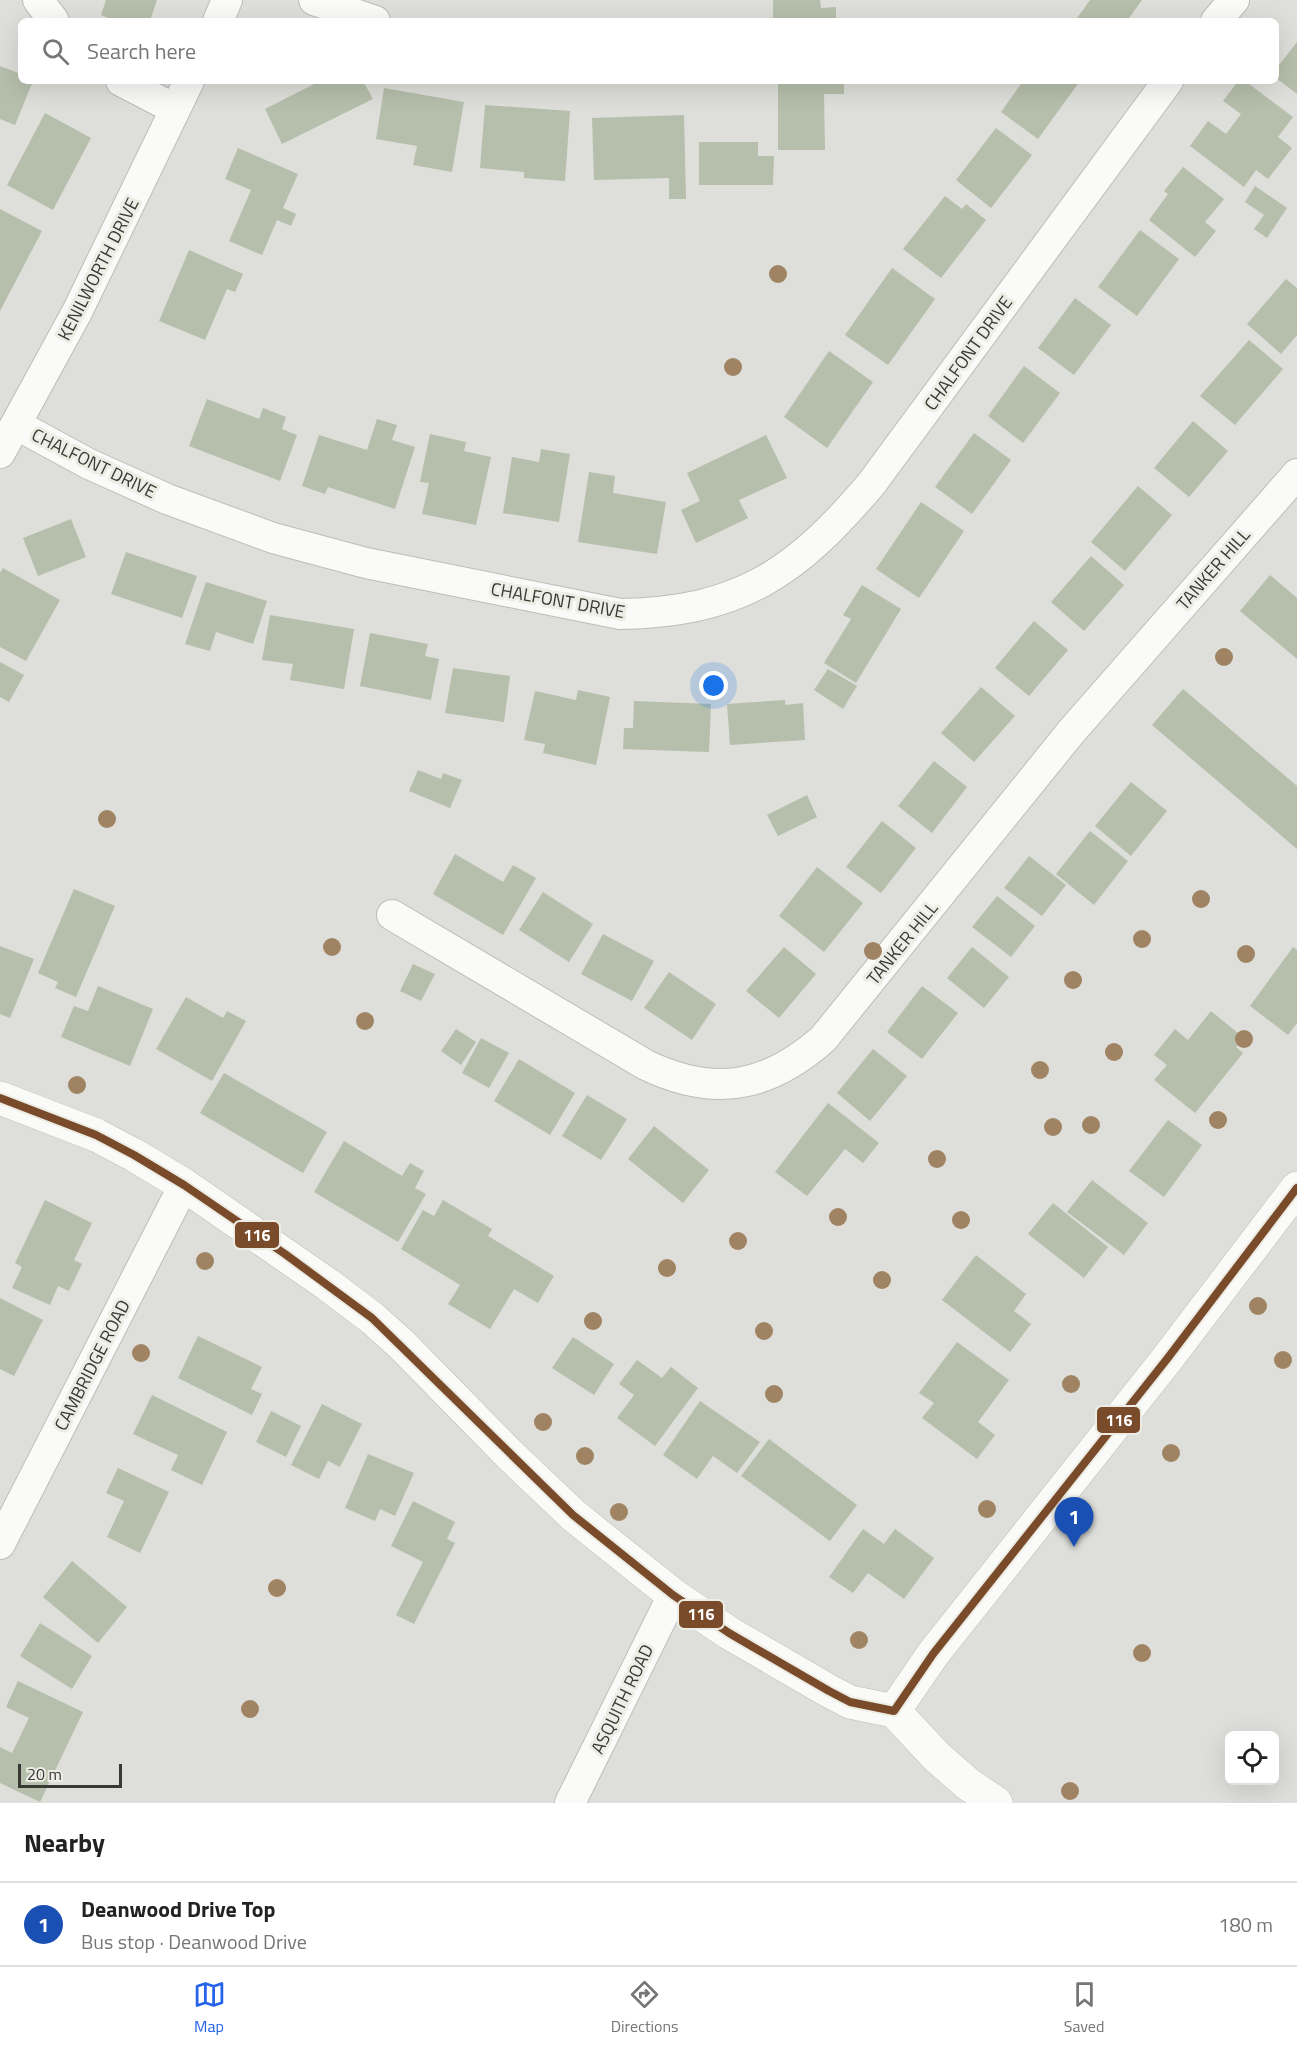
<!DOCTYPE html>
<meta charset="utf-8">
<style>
:root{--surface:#fff;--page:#f2f2f2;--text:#222;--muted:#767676;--line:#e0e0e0;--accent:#2563eb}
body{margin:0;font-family:"Titillium Web",sans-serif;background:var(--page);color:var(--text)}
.controls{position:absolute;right:18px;bottom:18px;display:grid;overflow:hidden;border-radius:9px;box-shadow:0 6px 24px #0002}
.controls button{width:54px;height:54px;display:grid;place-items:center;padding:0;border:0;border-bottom:2px solid var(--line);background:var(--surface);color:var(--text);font:30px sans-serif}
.scale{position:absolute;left:18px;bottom:15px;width:104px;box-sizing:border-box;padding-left:6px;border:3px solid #383835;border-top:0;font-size:16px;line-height:21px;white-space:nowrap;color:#383835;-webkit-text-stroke:4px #edede5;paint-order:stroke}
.you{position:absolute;left:714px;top:686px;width:21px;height:21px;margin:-15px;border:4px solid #fff;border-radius:50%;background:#1a73e8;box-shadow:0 0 0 9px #1a73e833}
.badge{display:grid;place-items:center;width:39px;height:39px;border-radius:50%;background:var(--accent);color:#fff;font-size:20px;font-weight:700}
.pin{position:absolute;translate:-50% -50px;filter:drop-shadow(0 2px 3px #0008)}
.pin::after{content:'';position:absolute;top:32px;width:21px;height:18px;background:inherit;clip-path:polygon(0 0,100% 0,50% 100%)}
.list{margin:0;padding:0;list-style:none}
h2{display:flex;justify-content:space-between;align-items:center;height:78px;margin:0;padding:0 24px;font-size:26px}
h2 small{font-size:20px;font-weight:400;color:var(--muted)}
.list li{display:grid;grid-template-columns:39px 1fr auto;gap:18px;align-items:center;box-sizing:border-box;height:84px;padding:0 24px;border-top:2px solid var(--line)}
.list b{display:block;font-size:22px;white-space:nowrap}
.list p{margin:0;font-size:20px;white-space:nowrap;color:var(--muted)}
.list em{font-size:20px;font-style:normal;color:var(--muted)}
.icon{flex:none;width:33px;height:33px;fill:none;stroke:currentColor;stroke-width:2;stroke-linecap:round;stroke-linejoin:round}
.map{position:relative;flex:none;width:1297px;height:1803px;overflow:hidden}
.search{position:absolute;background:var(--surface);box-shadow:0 6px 24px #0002;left:18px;right:18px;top:18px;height:66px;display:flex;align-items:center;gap:15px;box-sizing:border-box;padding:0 21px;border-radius:9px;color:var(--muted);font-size:22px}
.sheet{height:162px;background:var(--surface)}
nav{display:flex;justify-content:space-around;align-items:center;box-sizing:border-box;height:84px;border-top:2px solid var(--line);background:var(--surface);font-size:16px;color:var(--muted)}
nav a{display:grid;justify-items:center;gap:3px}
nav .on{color:var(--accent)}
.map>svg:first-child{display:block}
</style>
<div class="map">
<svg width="1297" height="1803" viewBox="0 0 1297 1803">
<rect width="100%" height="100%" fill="#dededa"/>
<path fill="#b6bfab" d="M106,0H157L150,21H116L101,15Z
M773,0H820L821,8L836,7V21H773Z
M1090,0H1142L1127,21H1075Z
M1297,42V94L1276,78V69Z
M0,66L21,74V81H33L15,125L0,119Z
M320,81H363L373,99L282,144L265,109Z
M778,81H844V94H824L825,150H778Z
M1023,81H1080L1038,139L1001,112Z
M1238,81H1245L1293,117L1278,137L1292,148L1268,179L1256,170L1244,187L1190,146L1208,121L1226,134L1241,114L1223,101Z
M384,88L464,102L452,172L413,165L417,146L376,139Z
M485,105L570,111L565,181L524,178V172L480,168Z
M45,113L91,138L53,210L7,185Z
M684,115L686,199H669V178L594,180L592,118Z
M996,128L1032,155L991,208L956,180Z
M699,142H758V156H774L773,185H699Z
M238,148L298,174L283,208L296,214L291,226L277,220L262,255L229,241L251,190L225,179Z
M1183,167L1224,199L1205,222L1216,231L1195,257L1149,220L1168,194L1164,191Z
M1255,186L1287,208L1267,238L1254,229L1264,215L1245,202Z
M945,196L962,209L966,204L986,220L941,278L903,249Z
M0,209L42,231L0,311Z
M1140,230L1179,259L1137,316L1098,287Z
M189,250L243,274L235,292L227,289L205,340L159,321Z
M892,268L935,299L888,365L845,335Z
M1286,279L1297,288V335L1281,354L1247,324Z
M1075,298L1111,325L1074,375L1038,348Z
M1249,340L1283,369L1235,425L1200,396Z
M829,351L873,382L827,448L784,417Z
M1024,366L1060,393L1023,443L988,416Z
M207,399L259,419L263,408L286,417L282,429L297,435L280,481L189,446Z
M377,419L397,425L392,440L415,447L395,509L328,487L325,494L302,486L319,435L367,450Z
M1193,421L1228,451L1189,497L1154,468Z
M974,433L1011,460L972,514L935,487Z
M430,434L466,442L464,451L491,457L476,525L422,514L429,483L420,482Z
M766,435L787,478L739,500L748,518L696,543L681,510L700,501L687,473Z
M541,449L570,454L559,522L503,513L512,457L539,462Z
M589,472L615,476L613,493L666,502L657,554L578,542Z
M1138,486L1172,515L1125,571L1091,542Z
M921,502L964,531L919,598L876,569Z
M71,519L86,557L38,576L23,538Z
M126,552L197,576L182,618L111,594Z
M1091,556L1124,585L1084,631L1051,602Z
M3,568L60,600L26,661L0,647V573Z
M1270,575L1297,598V659L1240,611Z
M206,582L267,601L253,644L216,632L210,651L185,644Z
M862,585L901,609L856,683L824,663L851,619L843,615Z
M270,615L354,629L344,689L290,680L293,664L262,660Z
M1034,621L1068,650L1029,696L995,668Z
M370,633L428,644L425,656L439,659L431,700L360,686Z
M0,662L24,675L9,702L0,697Z
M453,668L510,676L504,722L445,713Z
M828,669L857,686L843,709L814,690Z
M981,687L1015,716L974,762L941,733Z
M1183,689L1297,786V849L1152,725Z
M578,690L610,697L596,765L543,753L545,744L524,740L535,691L576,700Z
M785,700V705L803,703L805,740L730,745L727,704Z
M634,701L711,704L709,752L623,749L624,728H633Z
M934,761L967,787L932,833L898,806Z
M418,770L441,779L443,773L462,780L450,808L409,791Z
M1131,782L1167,811L1131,856L1095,826Z
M807,795L817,817L778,836L767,815Z
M882,821L916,848L881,893L846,867Z
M1090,831L1128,861L1094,905L1056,874Z
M455,854L503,882L513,865L536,878L503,935L433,894Z
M1029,856L1066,885L1042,916L1004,888Z
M817,867L863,903L824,952L779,916Z
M74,889L115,906L76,997L55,988L58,982L38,973Z
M543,892L593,924L569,962L519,930Z
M997,896L1035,926L1011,957L972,927Z
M603,934L654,961L632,1001L581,974Z
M0,946L34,959L10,1018L0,1014Z
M784,947L816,974L779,1018L746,991Z
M972,947L1009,977L984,1008L947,978Z
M1293,947L1297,950V1023L1288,1035L1250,1006Z
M413,964L435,974L421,1001L400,991Z
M669,972L716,1004L692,1040L644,1008Z
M98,986L153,1009L130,1066L61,1037L74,1006L88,1011Z
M922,986L958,1013L922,1059L887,1032Z
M186,997L223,1018L227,1011L246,1021L212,1081L156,1049Z
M1211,1011L1244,1038L1236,1047L1243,1053L1195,1113L1154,1080L1167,1065L1154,1055L1175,1029L1188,1040Z
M456,1029L476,1042L461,1065L441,1051Z
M481,1038L509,1053L489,1088L462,1073Z
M873,1049L907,1076L870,1121L837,1093Z
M519,1059L575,1093L550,1135L494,1101Z
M224,1073L327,1132L303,1173L200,1113Z
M587,1095L627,1119L601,1160L562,1136Z
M828,1103L879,1143L863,1163L845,1149L807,1196L775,1172Z
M1168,1120L1202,1145L1164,1197L1129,1171Z
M654,1126L709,1170L683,1203L628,1159Z
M344,1141L402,1176L410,1163L424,1171L415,1188L426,1194L398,1242L314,1192Z
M1092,1180L1148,1223L1124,1255L1067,1212Z
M45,1200L92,1223L74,1260L82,1264L69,1291L58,1286L50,1305L12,1288L22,1267L15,1263Z
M443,1200L492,1229L488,1236L554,1276L538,1303L514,1289L490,1329L448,1304L460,1285L401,1249L423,1210L434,1216Z
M1053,1203L1108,1247L1084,1278L1028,1234Z
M976,1255L1026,1294L1014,1311L1031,1324L1010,1352L942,1300Z
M0,1298L43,1320L14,1376L0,1369Z
M198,1336L262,1367L251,1389L262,1394L252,1415L178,1378Z
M573,1337L614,1364L594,1395L552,1368Z
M957,1342L1009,1380L978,1422L995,1435L977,1459L922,1418L934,1403L919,1393Z
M637,1360L662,1378L671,1367L698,1388L655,1446L617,1418L634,1395L619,1384Z
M152,1395L227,1432L202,1485L171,1470L178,1455L133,1434Z
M700,1401L760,1442L737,1473L713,1456L697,1479L663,1455Z
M322,1404L362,1424L340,1467L328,1461L319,1479L291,1465Z
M271,1411L301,1426L286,1457L256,1442Z
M769,1439L857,1505L830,1541L741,1476Z
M368,1454L414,1473L395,1516L380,1509L375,1521L345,1508Z
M118,1468L169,1492L140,1553L107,1537L124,1501L106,1493Z
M413,1501L455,1522L447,1539L455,1543L414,1624L396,1615L423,1562L391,1546Z
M863,1529L884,1544L895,1529L934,1558L904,1599L868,1573L853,1593L829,1577Z
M72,1561L127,1607L98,1643L43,1597Z
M40,1623L92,1656L72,1689L20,1656Z
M18,1681L83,1712L40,1802L0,1783V1747L12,1753L29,1718L6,1707Z"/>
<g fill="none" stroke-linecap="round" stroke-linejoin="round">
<g stroke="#bcbcb9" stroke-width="32">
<path id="street" d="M38,0L54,21
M314,0L375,21
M218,21L227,0
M1216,21L1234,0
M121,81L175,109
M17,425L89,464L167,499L273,538L366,563L620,614C740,612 796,573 872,483L1168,81
M0,453L77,312L189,81
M392,915L646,1065C713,1097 766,1089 823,1039L1071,732L1297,474
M0,1544L184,1185
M570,1803L673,1595"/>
</g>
<g stroke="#bcbcb9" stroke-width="34">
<path id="secondary" d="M0,1098L96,1135L134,1155L184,1185L327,1284L372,1318L401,1344L510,1455L573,1515L673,1595L729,1633L829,1691L850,1702L894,1711L937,1757L968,1784L996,1803
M894,1711L933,1654L1167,1359L1297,1188"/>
</g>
<use href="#street" stroke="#fafaf9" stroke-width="30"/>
<use href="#secondary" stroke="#fafaf9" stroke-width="33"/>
<g stroke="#edede5" stroke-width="12">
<path id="bus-1" d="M0,1098L96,1135L134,1155L184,1185L285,1254L372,1318L573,1515L673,1595L729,1633L829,1691L850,1702L894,1711L933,1654L1167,1359L1297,1188"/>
</g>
<use href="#bus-1" stroke="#7a4b2a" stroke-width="8"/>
</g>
<g fill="#a08363">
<circle cx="778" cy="274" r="9"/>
<circle cx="733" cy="367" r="9"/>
<circle cx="1224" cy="657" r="9"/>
<circle cx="107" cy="819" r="9"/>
<circle cx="1201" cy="899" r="9"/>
<circle cx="1142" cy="939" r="9"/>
<circle cx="332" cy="947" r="9"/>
<circle cx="873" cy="951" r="9"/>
<circle cx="1246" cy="954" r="9"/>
<circle cx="1073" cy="980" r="9"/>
<circle cx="365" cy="1021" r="9"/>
<circle cx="1244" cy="1039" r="9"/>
<circle cx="1114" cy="1052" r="9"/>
<circle cx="1040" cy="1070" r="9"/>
<circle cx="77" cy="1085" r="9"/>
<circle cx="1218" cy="1120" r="9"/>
<circle cx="1091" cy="1125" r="9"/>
<circle cx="1053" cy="1127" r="9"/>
<circle cx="937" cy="1159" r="9"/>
<circle cx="838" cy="1217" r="9"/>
<circle cx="961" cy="1220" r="9"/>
<circle cx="738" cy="1241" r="9"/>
<circle cx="205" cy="1261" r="9"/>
<circle cx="667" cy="1268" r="9"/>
<circle cx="882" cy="1280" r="9"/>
<circle cx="1258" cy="1306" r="9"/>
<circle cx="593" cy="1321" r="9"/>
<circle cx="764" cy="1331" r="9"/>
<circle cx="141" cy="1353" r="9"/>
<circle cx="1283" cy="1360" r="9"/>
<circle cx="1071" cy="1384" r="9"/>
<circle cx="774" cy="1394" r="9"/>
<circle cx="543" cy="1422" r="9"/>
<circle cx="1171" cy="1453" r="9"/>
<circle cx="585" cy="1456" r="9"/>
<circle cx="987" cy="1509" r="9"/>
<circle cx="619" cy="1512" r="9"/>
<circle cx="277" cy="1588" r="9"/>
<circle cx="859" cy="1640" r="9"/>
<circle cx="1142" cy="1653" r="9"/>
<circle cx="250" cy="1709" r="9"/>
<circle cx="1070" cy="1791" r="9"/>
</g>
<g text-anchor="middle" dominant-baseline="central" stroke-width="6" stroke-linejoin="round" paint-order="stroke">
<g font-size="18" fill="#383835" stroke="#edede5">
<text transform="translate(98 269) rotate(-63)">KENILWORTH DRIVE</text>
<text transform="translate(968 353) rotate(-54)">CHALFONT DRIVE</text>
<text transform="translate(94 463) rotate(26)">CHALFONT DRIVE</text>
<text transform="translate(1213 569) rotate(-49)">TANKER HILL</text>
<text transform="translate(558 600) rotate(10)">CHALFONT DRIVE</text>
<text transform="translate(902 943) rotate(-51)">TANKER HILL</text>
<text transform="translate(92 1365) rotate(-63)">CAMBRIDGE ROAD</text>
<text transform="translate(622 1699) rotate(-64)">ASQUITH ROAD</text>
</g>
</g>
<g stroke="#edede5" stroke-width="2">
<rect x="234" y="1221" width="46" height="28" rx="6" fill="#7a4b2a"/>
<rect x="1096" y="1406" width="45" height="28" rx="6" fill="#7a4b2a"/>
<rect x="678" y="1600" width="46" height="29" rx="6" fill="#7a4b2a"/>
</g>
<g font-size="16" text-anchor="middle" font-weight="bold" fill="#fff">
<text x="257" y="1241">116</text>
<text x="1119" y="1426">116</text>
<text x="701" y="1620">116</text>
</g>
</svg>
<div class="controls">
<button><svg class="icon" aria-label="locate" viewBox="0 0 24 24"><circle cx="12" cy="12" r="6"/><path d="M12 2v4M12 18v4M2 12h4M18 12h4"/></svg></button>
</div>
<div class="scale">20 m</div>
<div class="you"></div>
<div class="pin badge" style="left:1074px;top:1547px;background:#1a4fb4">1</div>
<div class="search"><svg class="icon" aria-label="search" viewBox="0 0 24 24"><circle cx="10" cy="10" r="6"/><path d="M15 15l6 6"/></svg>Search here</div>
</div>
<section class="sheet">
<h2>Nearby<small></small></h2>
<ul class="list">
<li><span class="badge" style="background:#1a4fb4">1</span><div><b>Deanwood Drive Top</b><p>Bus stop · Deanwood Drive</p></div><em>180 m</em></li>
</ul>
</section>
<nav>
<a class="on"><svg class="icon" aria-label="map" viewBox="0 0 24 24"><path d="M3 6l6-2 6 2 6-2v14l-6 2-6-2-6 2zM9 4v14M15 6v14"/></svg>Map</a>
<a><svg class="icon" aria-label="directions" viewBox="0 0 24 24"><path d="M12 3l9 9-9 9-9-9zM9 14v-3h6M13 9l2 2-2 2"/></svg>Directions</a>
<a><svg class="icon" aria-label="saved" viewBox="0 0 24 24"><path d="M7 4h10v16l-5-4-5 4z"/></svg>Saved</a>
</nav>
